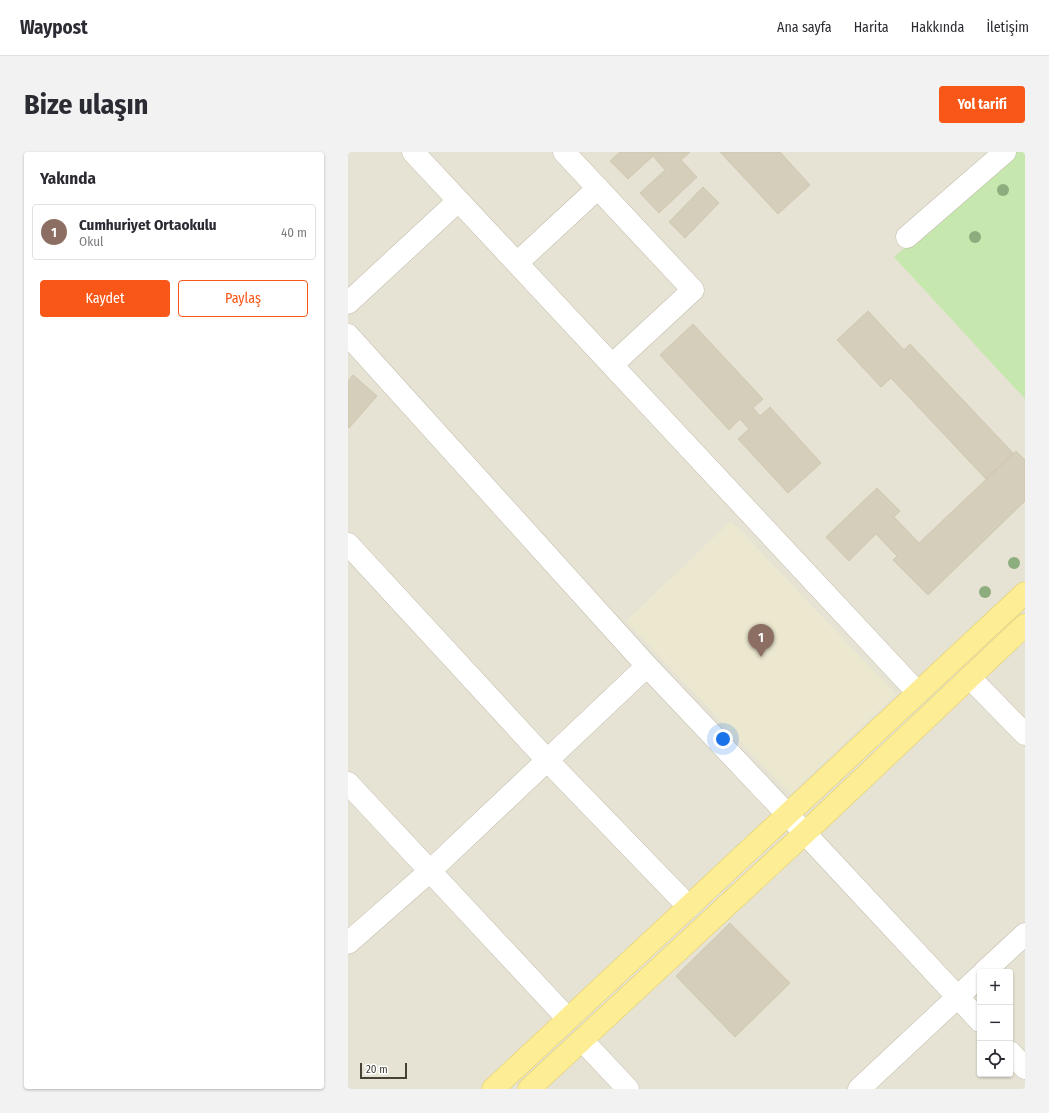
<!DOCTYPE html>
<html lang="tr">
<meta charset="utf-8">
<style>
:root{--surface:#fff;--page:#f2f2f3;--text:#2b2b33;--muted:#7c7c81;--line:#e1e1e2;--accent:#f85717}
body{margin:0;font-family:"Fira Sans Condensed",sans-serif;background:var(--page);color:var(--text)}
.controls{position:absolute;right:12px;bottom:12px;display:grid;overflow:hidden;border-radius:4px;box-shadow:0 1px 3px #0004}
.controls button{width:36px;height:36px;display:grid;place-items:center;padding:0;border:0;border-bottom:1px solid var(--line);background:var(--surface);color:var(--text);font:20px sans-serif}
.scale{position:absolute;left:12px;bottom:10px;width:47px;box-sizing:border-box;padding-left:4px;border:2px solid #454135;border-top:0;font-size:11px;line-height:14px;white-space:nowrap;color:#454135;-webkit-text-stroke:3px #fff;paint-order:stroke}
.you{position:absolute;left:375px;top:587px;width:14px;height:14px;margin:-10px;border:3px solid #fff;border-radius:50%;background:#1a73e8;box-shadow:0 0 0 6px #1a73e833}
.badge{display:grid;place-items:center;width:26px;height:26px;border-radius:50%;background:var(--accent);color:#fff;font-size:13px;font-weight:700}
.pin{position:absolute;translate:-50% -33px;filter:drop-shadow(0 1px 2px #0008)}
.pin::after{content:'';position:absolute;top:21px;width:14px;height:12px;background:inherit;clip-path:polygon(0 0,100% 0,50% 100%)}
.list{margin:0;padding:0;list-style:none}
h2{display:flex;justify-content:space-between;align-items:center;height:52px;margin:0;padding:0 16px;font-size:17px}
h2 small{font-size:13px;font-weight:400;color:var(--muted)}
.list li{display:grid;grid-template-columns:26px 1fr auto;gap:12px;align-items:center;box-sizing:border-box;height:56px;margin:0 8px 8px;padding:0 8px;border:1px solid var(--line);border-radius:4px}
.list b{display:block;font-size:15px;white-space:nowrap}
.list p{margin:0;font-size:13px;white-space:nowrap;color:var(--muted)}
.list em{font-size:13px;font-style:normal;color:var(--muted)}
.actions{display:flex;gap:8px;padding:12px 16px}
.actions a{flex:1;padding:9px 0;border:1px solid var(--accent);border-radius:4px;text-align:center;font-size:14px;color:var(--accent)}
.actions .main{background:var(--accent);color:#fff}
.icon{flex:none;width:22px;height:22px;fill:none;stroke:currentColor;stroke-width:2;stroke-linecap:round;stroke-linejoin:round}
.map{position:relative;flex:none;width:677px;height:937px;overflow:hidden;border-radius:4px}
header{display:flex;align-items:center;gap:24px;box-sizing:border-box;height:56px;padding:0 20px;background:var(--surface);border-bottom:1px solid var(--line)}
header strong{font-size:19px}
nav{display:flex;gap:22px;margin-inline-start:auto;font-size:14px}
.intro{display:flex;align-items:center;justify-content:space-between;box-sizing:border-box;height:96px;padding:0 24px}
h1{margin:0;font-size:28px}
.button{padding:10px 18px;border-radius:4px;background:var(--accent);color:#fff;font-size:14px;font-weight:700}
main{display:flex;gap:24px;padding:0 24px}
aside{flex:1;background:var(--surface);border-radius:4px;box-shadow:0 1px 3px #0004}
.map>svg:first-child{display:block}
</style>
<header>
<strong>Waypost</strong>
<nav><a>Ana sayfa</a><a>Harita</a><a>Hakkında</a><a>İletişim</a></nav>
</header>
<div class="intro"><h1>Bize ulaşın</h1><a class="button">Yol tarifi</a></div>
<main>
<aside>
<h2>Yakında<small></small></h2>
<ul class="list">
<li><span class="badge" style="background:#8d6e63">1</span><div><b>Cumhuriyet Ortaokulu</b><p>Okul</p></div><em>40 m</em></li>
</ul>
<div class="actions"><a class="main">Kaydet</a><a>Paylaş</a></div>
</aside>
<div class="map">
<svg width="677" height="937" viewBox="0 0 677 937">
<rect width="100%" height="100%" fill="#f3f0e6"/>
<path fill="#e7e3d4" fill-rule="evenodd" d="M0,0H677V937H0ZM632,820H662V922H632Z"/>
<path fill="#ece8cf" d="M383,369L548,542L442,642L278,469Z"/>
<path fill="#c6e7ae" d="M659,0H677V247L546,105L662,3Z"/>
<path fill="#d4cebb" stroke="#cfc7ae" d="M272,0H342L333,8L349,25L311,61L292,41L317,18L305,4L280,27L262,9Z
M372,0H432L462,33L430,62Z
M355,35L371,51L337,86L321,70Z
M520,159L556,198L562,192L665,301L638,327L543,226L533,235L489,188Z
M345,172L415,247L405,256L412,264L422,255L473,311L440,341L390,287L401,277L392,267L381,278L312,203Z
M5,223L29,244L1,276L0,275V229Z
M668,299L677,308V349L580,443L545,408L549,404L528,382L501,409L478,385L529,336L552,359L546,365L571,391Z
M382,771L442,831L387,885L328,824Z"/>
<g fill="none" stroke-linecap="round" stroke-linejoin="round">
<g stroke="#c1bcab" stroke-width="23">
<path id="minor" d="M65,0C234,180 402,361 570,541
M216,0L345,138L264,213
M559,85L657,0
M169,111L250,36
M0,151L110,49
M0,183L299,514L440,663L632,869
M0,392L199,608L341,755
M622,526L677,582
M0,631L220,867
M0,791L82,719L299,514
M636,820L677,782
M234,888L280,937
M662,900L677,916
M511,937L632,824"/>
</g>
<g stroke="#e2cd64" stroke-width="23">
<path id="major" d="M145,937L677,441
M181,937L457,681L677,473"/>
</g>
<use href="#minor" stroke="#fff" stroke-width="22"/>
<use href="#major" stroke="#fded94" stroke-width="22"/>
</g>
<g fill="#8ead7e">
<circle cx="655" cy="38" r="6"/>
<circle cx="627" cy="85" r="6"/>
<circle cx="666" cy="411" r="6"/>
<circle cx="637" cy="440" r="6"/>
</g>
</svg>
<div class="controls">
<button>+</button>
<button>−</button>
<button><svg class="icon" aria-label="locate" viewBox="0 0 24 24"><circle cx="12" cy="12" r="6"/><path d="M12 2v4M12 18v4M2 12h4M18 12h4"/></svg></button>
</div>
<div class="scale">20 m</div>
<div class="you"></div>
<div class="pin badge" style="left:413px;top:505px;background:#8d6e63">1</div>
</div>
</main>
